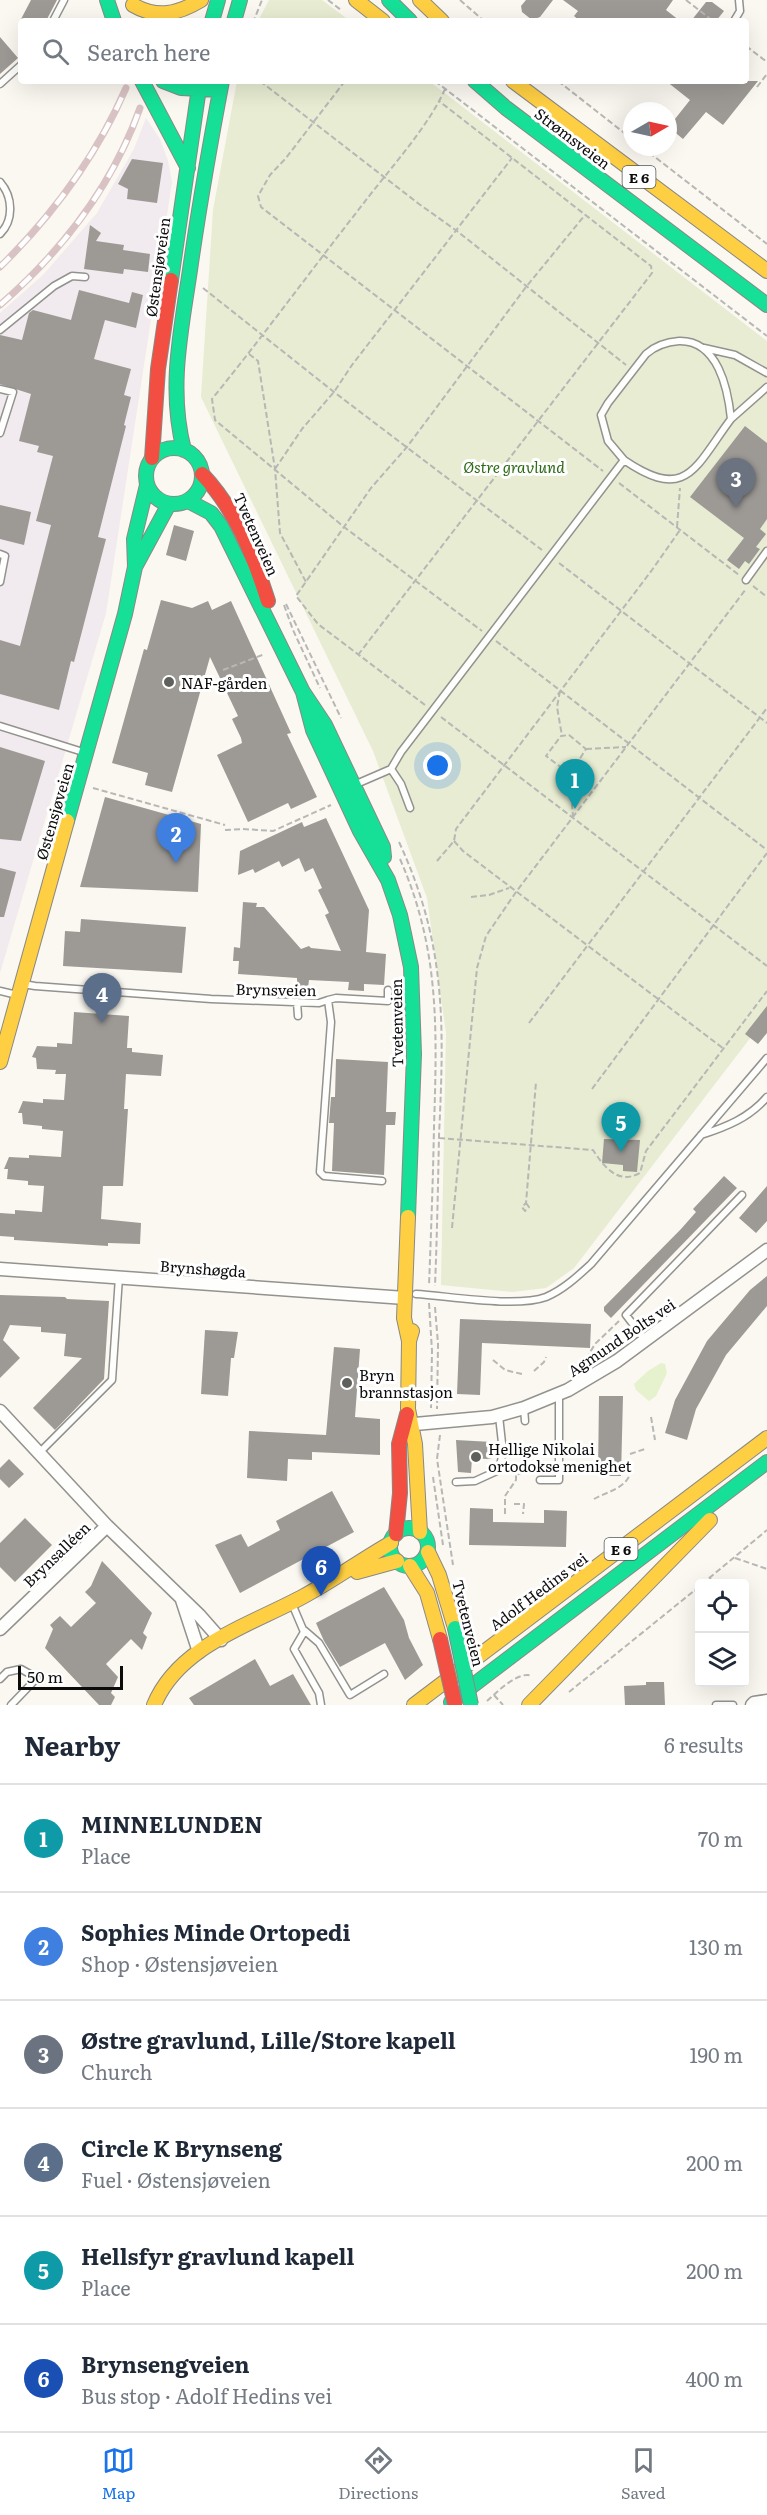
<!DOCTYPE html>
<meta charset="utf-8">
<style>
:root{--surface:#fff;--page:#f2f2f3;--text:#1f2937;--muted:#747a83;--line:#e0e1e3;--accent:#1a73e8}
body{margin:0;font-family:Literata,serif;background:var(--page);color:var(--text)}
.controls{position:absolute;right:18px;bottom:18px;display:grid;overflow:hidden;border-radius:6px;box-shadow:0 6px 24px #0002}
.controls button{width:54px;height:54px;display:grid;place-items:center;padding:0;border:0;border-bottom:2px solid var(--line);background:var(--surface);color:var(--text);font:30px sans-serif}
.compass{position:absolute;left:623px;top:102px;width:54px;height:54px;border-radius:50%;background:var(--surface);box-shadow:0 6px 24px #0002;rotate:81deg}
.scale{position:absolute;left:18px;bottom:15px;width:105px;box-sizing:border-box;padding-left:6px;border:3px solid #0c0c0c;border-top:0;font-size:16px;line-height:21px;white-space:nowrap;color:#0c0c0c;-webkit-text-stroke:4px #fff;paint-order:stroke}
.you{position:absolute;left:438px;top:766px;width:21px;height:21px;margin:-15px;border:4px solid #fff;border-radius:50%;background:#1a73e8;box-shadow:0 0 0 9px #1a73e833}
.badge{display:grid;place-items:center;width:39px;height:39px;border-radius:50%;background:var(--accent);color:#fff;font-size:20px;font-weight:700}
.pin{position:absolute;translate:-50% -50px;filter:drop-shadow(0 2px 3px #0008)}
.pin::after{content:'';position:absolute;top:32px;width:21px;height:18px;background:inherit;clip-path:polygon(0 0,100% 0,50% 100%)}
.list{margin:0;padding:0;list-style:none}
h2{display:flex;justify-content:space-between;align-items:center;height:78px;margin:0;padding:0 24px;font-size:26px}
h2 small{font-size:20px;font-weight:400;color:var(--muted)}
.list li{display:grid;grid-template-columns:39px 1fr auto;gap:18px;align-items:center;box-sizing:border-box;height:108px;padding:0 24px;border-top:2px solid var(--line)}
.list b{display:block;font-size:22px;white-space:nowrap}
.list p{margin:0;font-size:20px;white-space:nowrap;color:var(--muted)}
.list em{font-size:20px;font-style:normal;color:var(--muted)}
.icon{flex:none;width:33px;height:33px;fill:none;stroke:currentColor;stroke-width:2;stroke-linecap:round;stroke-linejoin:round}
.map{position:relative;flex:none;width:767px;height:1705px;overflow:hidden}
.search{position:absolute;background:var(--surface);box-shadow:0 6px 24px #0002;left:18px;right:18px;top:18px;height:66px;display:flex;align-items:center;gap:15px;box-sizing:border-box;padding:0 21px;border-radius:6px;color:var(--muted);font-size:22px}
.sheet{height:726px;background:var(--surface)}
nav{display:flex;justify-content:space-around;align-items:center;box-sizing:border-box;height:84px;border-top:2px solid var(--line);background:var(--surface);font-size:16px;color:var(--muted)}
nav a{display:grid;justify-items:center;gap:3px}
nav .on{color:var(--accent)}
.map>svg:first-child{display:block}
</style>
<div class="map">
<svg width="767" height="1705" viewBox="0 0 767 1705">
<rect width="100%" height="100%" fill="#faf8f0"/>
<path fill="#f1eaee" d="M146,118L160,139L168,161L172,182L106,613L0,973V313L43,275L97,213L134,149Z"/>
<path fill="#e5f2cd" d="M661,1363L665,1364L667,1373L656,1396L649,1401L636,1390L634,1384L648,1371Z"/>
<path fill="#e7ecd2" d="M269,0H322L350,21H258Z
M237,81H429L767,341V1016L574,1268L546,1288L512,1292L441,1285L446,1033L427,898L373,751L201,397L213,210Z"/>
<path fill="#9d9a96" d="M31,0H57L46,21H20Z
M526,0H553L540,17L532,20L522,12L521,6Z
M563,0H673L666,10L680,21H580L574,16L578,11Z
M706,2H712L724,11L716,21H691Z
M0,37L18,58L0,74Z
M666,81H758L723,125L706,112L683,139L672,130L671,124L690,100Z
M132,159L163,163L157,203L127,199L128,189L118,184Z
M90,225L101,233L96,241L124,245L123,250L150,254L148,272L124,269L123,274L84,269Z
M79,290L129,303L132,292L143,295L136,328L105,320L94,359L131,369L124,395L131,397L124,425L126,426L98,537L106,539L74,662L71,661L59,710L0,694V640L20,646L51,525L36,521L53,456L37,452L39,446L19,441L31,394L0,384V335L22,340L29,313L33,310L71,320Z
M745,426L767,443V519L760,529L766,534L756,547L760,549L749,564L745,561L739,569L727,560L744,538L690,497Z
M0,505L31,512L24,545L0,539Z
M174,525L194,531L186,561L166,555Z
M161,600L192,608L208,601L212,610L231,601L291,733L287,734L317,797L291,809L288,803L248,822L217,755L242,743L241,738L232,719L238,716L210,657L172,792L145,785L148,773L112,763L144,649L147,650Z
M0,747L45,761L21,841L0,839Z
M105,797L201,824L198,892L80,887Z
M326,818L369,910L366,952L386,954L384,985L364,984V991L348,990L349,982L309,980L308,988L297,987V978L238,974L239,961H233L234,947L240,948L243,902L257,903L256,907H264L301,949L309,946L311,948L341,951L325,915L329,913L318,890L322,888L313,868L305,872L299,858L282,867L279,861L255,873L253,869L238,875L240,851L302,822L304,827Z
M0,868L16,872L4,917H0Z
M81,919L186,927L182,973L63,966L65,931L80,932Z
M767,1006V1033L758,1044L745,1034Z
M74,1012L129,1016L127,1048H132V1052L163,1055L161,1076L126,1074L124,1109H128L123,1186H103L101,1219L141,1223L140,1244L108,1243V1246L14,1240V1237L0,1236V1213L15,1214V1210L42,1212L44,1186L28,1185V1181L7,1179L8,1169H4L9,1157L29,1158V1155L61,1157L63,1131L42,1129V1126L23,1124L22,1113H18L23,1101L43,1103V1099L64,1100L66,1074H55L56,1070L37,1069L36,1058L32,1057L37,1046L57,1047V1043L72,1044Z
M336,1059L388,1062L386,1112H396L395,1125H386L384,1175L332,1171L334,1123H329L331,1097H335Z
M604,1139L640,1140L637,1172L623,1171V1165L602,1163Z
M724,1176L737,1188L611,1318L604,1311V1307L681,1229L696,1212L693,1209Z
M767,1186V1221L756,1233L739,1218Z
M767,1276V1306L726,1355L696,1409L687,1440L665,1433L675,1400L707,1341L750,1290Z
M0,1295L65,1297L67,1299L109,1301L104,1379L55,1430L33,1408L82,1358L64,1356L66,1334L41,1332V1327L10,1325L3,1340L20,1358L0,1378Z
M460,1319L591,1324L590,1348L482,1343L480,1395L457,1394Z
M205,1330L238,1332L234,1358H231L228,1396L201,1394Z
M334,1347L360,1349L355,1417L380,1419V1455L312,1452V1460L288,1459L287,1481L247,1478L249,1431L326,1435Z
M599,1396H623L621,1476H598Z
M456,1440L492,1442L495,1453L492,1458L487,1459L472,1458L471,1473L458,1472Z
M9,1459L24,1474L9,1488L0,1479V1468Z
M332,1491L354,1532L240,1593L215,1545L241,1534L248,1547L280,1530L276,1521Z
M470,1508L493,1509V1522L544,1523V1510L567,1511L566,1547L469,1545Z
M25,1518L52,1545L15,1582L0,1567V1543Z
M102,1561L152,1613L143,1633L147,1637L142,1650L131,1639L106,1664L118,1677L111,1693L115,1697L111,1705H99L45,1648L53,1629L50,1625L60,1616L71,1627L96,1603L85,1592L91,1586Z
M384,1587L404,1620L409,1638L423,1665L405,1680L385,1643L340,1667L324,1641L316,1623Z
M255,1659L270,1686L293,1674L311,1705H194L189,1698Z
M646,1682H664L665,1705H625L624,1686L646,1685Z"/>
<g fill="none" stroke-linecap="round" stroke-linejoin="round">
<g stroke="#93928f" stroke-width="9">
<path id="lane" d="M53,21L64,0
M734,21L740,11L739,0
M0,84L21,65
M0,182C13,197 14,220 0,234
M0,330L54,286L72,276L85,277
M704,348L735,355L767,373
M0,389L13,392L0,433
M731,419L767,387
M0,554L5,556L0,582
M746,580L767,551
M0,726L83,752
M391,769L401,784L410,808
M354,785L391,769L401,752L624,460L608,441L601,415L608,403L646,354C656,345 666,342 679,341C718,340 728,389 731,419C695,467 687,503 624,460
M23,984L35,986L211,999L319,1003L328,1000L331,1022L320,1172L324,1176L382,1181
M0,991L17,995
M328,1000L336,998L388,1001V990
M297,1002L298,1016
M701,1135C726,1127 749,1118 767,1097
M416,1294C449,1296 516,1308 546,1297C563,1290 578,1276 591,1264L767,1058
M645,1340L626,1315L742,1195
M524,1408L525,1421
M39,1453L112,1380L119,1277
M540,1480H559V1394
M456,1482L475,1481L499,1470L503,1452L499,1416
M293,1606L304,1632L294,1649L319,1693L321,1705
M304,1630L319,1643L350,1695L384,1674
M0,1679L7,1672L21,1669L37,1678L11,1705
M716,1705H733"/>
</g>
<g stroke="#93928f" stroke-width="15">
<path id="street" d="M0,1269L405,1298
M0,1411L107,1526L199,1615L221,1640
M404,1425L492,1417L524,1408L568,1390L617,1361L767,1250
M182,1600L199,1652
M0,1629L107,1526
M752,1705L754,1703L767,1701"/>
</g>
<g stroke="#8a8985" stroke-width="16">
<path id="fast" d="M107,0L114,21
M389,0L410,21
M212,21L218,0
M234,21L240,0
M142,81L188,168
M163,81L181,88L220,90
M475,81L506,108L767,305
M171,280L200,81
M146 476a28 28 0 1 1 56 0a28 28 0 1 1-56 0Z
M184,450C168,389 181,331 190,270C199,207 210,144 222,81
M188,501L211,513L221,526L303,692L325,725L383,847L384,857
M135,567L169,504
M303,692L313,730L360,831L388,880L400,915L411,967L414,1054L408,1217
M67,821L125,614L135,567L134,539L147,485
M390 1547a19 19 0 1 1 38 0a19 19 0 1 1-38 0Z
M451,1702L767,1462"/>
</g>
<g stroke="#8a8985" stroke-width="16">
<path id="slow" d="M356,0L383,21
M420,0L442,21
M133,5C157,19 178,14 201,0
M513,81L767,271
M0,1062L67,821
M408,1217L404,1318L409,1341
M412,1331L409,1341L408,1409L415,1444L420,1532
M428,1552L439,1575L455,1628
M410,1566L427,1593L440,1639
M357,1572L397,1561
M154,1705C179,1645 251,1625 304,1596C334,1580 361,1560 391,1543
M414,1705L767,1438
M529,1705L710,1520"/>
</g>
<g stroke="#8a8985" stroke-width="16">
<path id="jam" d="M152,458L158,369L171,280
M202,474C236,510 253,554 268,601
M396,1534L400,1493L399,1444L407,1414"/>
</g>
<path stroke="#b7b7b5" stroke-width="2" stroke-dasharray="6 3" stroke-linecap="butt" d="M328,0L341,10
M460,0L484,21
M686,0L713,21
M251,21L254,20L262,0
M746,46L767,62
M260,81L419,204L457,231L626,365
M345,81L286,158L270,175L258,196L261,207L603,471
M435,81L767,336
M558,81L632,139
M757,87L767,74
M445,89C429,126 388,171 363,204C312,269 264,335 212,399L215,420L344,527L482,631
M642,147L767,244
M203,288L334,392L542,550
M249,354L258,361L275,469L280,533L306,582
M275,469L302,429L334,392L352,365L512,158
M619,483L739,575
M677,527L680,488
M559,563L767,723
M753,586L767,597
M286,604L341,718
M284,605L293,630L320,688
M496,641L767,850
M358,655L652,273L651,266L439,101
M223,670L265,654
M560,691L557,707L562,736
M425,705L318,624L296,596L371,488L407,447L526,287L585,215
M441,717L767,966
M586,749L626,747
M570,774L546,756L561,736L569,735L586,749L570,774L573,817
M93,788L225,825
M225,830L243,829L273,831L331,805
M454,841L463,851L724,1049
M399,842C447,945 444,1027 439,1136C438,1186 437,1236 435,1286
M400,859C440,950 437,1030 434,1127C433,1180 431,1233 429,1286
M437,861L454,841L456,829L652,570L680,530
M471,897L489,895L509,888
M529,1023L767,708
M592,1089L767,853
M439,1138L593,1150C604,1167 618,1185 640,1173L646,1151L767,991
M526,1203L529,1207L525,1211L522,1207L526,1203L536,1082
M452,1228L477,968L486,936L516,892L746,589
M429,1303L432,1351L431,1408
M435,1307L438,1344L437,1409
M586,1359L595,1344L619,1321
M493,1360L505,1370L522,1374
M534,1371L544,1362L546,1357
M651,1417L655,1440
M440,1435L437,1459L453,1565
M630,1454L645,1449
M433,1477L443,1545
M594,1499C606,1492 625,1489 630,1474
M514,1504H524L523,1514
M505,1514V1496L516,1480V1474H524
M735,1558L767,1569
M710,1577L711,1584
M702,1584L767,1530
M695,1590L700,1600
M569,1692L700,1586
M494,1695L503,1705
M487,1701C497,1692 519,1670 532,1676"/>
<use href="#lane" stroke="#fefefd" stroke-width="6"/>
<use href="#street" stroke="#fefefd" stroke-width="12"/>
<use href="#fast" stroke="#16e098" stroke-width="14"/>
<use href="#slow" stroke="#ffcf43" stroke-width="14"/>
<use href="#jam" stroke="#f24e42" stroke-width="14"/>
<g stroke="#d9c2c4" stroke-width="7">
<path id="rail" d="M0,267C52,216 97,155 126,88
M0,305C62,251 112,187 140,108"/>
</g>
<use href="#rail" stroke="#fff" stroke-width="4.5" stroke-dasharray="14" stroke-linecap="butt"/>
<g stroke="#8a8985" stroke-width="16" stroke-linecap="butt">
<path id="fast-bridge" d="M455,1628L471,1705"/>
</g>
<g stroke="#8a8985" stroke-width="16" stroke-linecap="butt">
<path id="jam-bridge" d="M440,1639L455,1705"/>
</g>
<use href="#fast-bridge" stroke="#16e098" stroke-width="14"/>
<use href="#jam-bridge" stroke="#f24e42" stroke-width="14"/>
</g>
<g fill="#5f5f5c" stroke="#fff" stroke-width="2">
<circle cx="169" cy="682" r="6"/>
<circle cx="347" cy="1383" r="6"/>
<circle cx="476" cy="1457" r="6"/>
</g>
<g text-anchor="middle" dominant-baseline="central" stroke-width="6" stroke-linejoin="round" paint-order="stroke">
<g fill="#fff" stroke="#555" stroke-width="1.5">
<rect x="622.5" y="166" width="33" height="22" rx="4.5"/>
<rect x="604.5" y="1538" width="33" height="22" rx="4.5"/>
</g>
<g font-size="14" font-weight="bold" fill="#0c0c0c">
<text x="639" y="177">E 6</text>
<text x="621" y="1549">E 6</text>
</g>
<g font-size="15" fill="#0c0c0c" stroke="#fff">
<text transform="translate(573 138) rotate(37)">Strømsveien</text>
<text transform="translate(157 267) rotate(-82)">Østensjøveien</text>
<text transform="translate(257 534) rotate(66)">Tvetenveien</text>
<text transform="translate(54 811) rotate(-74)">Østensjøveien</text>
<text transform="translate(276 989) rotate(1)">Brynsveien</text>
<text transform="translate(396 1023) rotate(-91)">Tvetenveien</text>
<text transform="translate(203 1268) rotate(4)">Brynshøgda</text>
<text transform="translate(621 1337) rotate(-34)">Agmund Bolts vei</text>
<text transform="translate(56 1554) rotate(-44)">Brynsalléen</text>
<text transform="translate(538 1591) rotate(-37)">Adolf Hedins vei</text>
<text transform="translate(469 1623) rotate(76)">Tvetenveien</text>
</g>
<g font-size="15" font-style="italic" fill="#2d6a17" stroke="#fff">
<text x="514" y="466">Østre gravlund</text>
</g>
<g font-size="15" fill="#0c0c0c" stroke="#fff" text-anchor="start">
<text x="181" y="682">NAF-gården</text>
<text x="359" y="1374">Bryn<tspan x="359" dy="17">brannstasjon</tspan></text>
<text x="488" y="1448">Hellige Nikolai<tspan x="488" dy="17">ortodokse menighet</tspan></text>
</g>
</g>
</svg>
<div class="controls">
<button><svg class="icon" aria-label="locate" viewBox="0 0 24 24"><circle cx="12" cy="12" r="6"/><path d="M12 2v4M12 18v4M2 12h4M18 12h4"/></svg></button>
<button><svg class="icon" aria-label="layers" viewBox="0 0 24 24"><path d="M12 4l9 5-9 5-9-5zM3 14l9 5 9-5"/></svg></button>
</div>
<svg class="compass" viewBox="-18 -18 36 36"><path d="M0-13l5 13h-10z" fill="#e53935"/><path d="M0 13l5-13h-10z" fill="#747a83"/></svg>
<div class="scale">50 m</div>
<div class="you"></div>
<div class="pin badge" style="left:575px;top:809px;background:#0f9aa8">1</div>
<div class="pin badge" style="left:176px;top:863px;background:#3f7fe0">2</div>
<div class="pin badge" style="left:736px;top:508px;background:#6b7280">3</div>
<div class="pin badge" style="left:102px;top:1023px;background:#5c6f8a">4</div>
<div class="pin badge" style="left:621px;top:1152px;background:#0f9aa8">5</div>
<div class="pin badge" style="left:321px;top:1596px;background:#1a4fb4">6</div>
<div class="search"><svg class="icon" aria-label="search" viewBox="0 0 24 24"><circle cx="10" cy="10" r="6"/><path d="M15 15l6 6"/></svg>Search here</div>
</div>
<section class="sheet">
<h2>Nearby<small>6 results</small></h2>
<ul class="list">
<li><span class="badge" style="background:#0f9aa8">1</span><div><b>MINNELUNDEN</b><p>Place</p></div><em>70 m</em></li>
<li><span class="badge" style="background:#3f7fe0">2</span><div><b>Sophies Minde Ortopedi</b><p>Shop · Østensjøveien</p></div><em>130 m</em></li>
<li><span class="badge" style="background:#6b7280">3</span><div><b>Østre gravlund, Lille/Store kapell</b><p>Church</p></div><em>190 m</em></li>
<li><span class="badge" style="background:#5c6f8a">4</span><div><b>Circle K Brynseng</b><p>Fuel · Østensjøveien</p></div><em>200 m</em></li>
<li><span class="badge" style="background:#0f9aa8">5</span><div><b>Hellsfyr gravlund kapell</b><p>Place</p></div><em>200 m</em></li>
<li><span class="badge" style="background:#1a4fb4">6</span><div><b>Brynsengveien</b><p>Bus stop · Adolf Hedins vei</p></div><em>400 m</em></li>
</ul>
</section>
<nav>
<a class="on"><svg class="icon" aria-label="map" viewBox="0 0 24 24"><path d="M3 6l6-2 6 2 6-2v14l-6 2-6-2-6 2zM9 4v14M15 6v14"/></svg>Map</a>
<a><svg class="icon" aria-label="directions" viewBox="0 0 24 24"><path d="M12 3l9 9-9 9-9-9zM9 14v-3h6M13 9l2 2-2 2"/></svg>Directions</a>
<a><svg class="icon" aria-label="saved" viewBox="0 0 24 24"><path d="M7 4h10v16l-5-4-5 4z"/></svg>Saved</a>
</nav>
